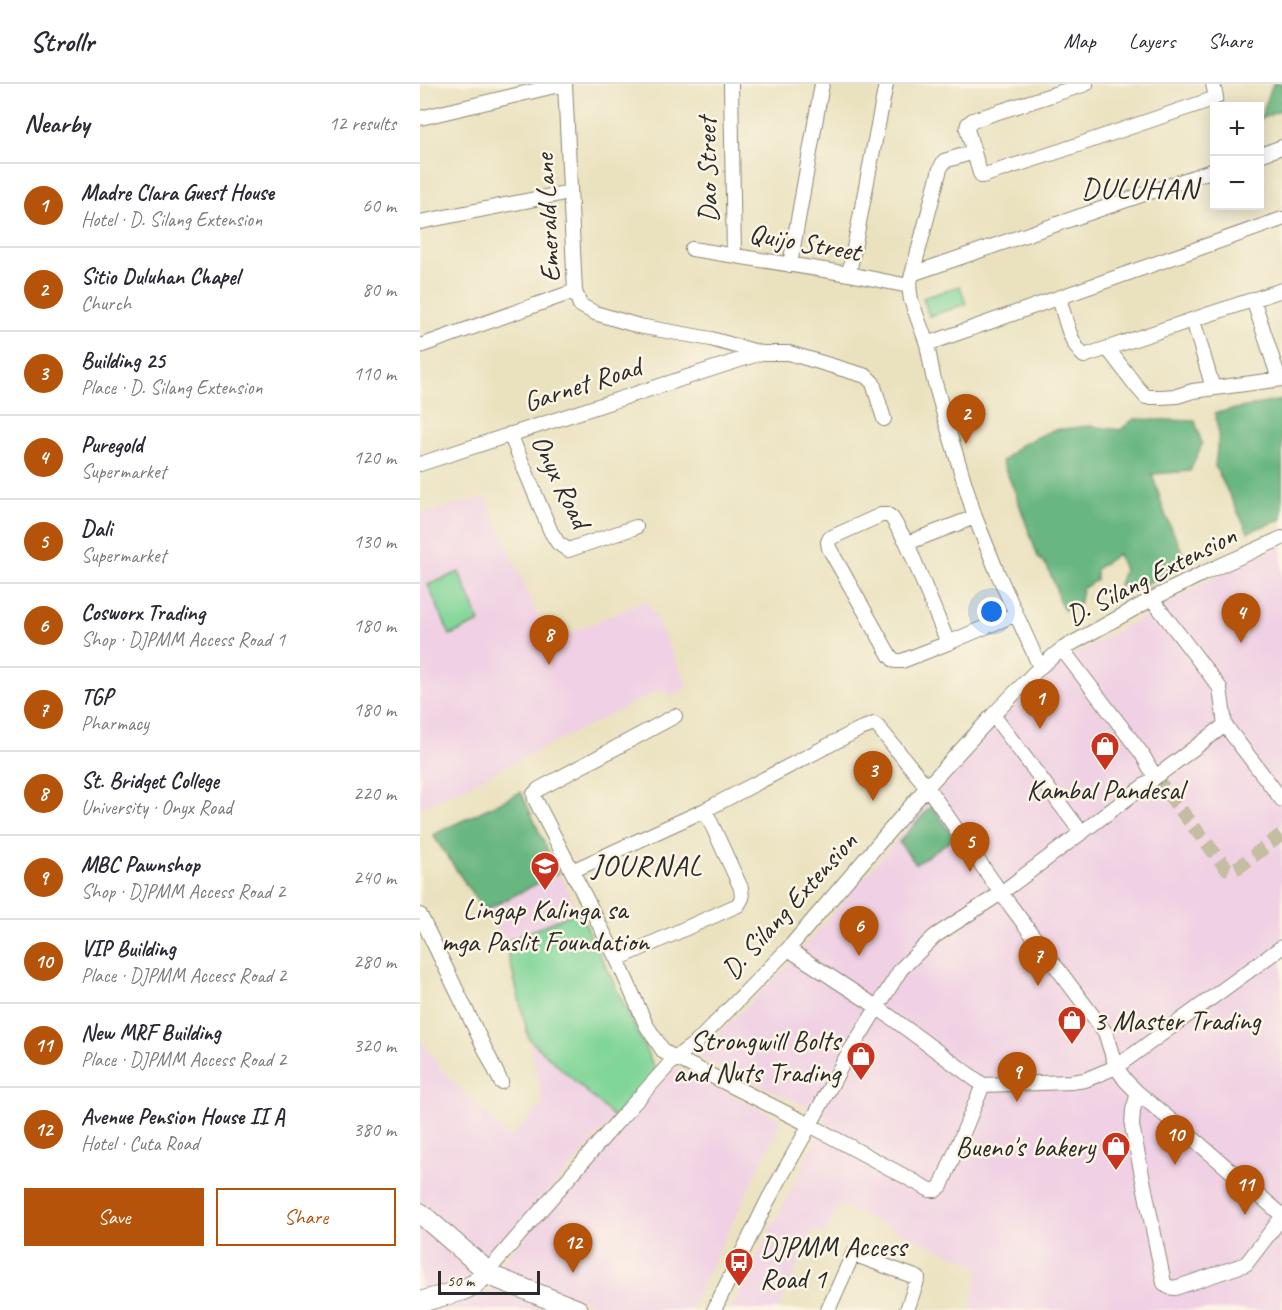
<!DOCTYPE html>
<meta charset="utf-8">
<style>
:root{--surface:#fff;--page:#f7f7f7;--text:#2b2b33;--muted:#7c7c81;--line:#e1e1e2;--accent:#b45309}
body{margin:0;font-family:Caveat,sans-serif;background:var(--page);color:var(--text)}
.controls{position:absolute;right:18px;top:18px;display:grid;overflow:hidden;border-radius:0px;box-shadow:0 3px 15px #0003}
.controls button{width:54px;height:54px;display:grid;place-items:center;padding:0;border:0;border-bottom:2px solid var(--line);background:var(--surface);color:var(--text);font:30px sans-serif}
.scale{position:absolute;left:18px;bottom:15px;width:102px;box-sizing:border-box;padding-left:6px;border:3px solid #2b2b2b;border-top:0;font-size:16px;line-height:21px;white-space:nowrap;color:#2b2b2b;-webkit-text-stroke:4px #fcf5e5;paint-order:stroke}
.you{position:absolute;left:572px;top:528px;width:21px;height:21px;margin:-15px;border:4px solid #fff;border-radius:50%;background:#1a73e8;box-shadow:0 0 0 9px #1a73e833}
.badge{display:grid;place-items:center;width:39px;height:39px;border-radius:50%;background:var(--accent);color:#fff;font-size:20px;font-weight:700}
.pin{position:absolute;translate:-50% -50px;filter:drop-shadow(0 2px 3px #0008)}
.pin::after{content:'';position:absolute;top:32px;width:21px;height:18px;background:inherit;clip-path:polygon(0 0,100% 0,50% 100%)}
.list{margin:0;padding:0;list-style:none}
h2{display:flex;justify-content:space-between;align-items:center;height:78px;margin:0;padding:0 24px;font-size:26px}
h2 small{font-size:20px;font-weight:400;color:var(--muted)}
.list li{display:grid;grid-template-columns:39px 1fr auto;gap:18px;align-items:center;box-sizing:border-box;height:84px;padding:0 24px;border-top:2px solid var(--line)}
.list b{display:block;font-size:22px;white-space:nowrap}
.list p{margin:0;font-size:20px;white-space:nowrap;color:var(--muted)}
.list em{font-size:20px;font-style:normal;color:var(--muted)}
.actions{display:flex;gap:12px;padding:18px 24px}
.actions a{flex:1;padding:14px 0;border:2px solid var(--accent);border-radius:0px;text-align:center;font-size:21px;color:var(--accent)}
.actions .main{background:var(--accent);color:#fff}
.map{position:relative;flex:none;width:862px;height:1226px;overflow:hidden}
header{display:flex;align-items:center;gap:36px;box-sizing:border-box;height:84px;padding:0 30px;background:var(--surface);border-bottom:2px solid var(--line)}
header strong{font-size:28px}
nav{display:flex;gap:33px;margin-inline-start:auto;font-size:21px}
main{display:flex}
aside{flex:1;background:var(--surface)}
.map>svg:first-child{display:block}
</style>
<header>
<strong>Strollr</strong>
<nav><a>Map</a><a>Layers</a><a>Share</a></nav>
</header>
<main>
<aside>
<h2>Nearby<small>12 results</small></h2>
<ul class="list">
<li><span class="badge">1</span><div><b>Madre Clara Guest House</b><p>Hotel · D. Silang Extension</p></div><em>60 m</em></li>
<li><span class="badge">2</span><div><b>Sitio Duluhan Chapel</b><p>Church</p></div><em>80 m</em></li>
<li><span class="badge">3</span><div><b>Building 25</b><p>Place · D. Silang Extension</p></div><em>110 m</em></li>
<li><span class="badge">4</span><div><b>Puregold</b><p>Supermarket</p></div><em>120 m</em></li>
<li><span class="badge">5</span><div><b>Dali</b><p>Supermarket</p></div><em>130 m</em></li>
<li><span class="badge">6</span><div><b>Cosworx Trading</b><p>Shop · DJPMM Access Road 1</p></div><em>180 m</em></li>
<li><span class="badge">7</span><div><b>TGP</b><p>Pharmacy</p></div><em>180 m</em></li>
<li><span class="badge">8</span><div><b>St. Bridget College</b><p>University · Onyx Road</p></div><em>220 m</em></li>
<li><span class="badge">9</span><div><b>MBC Pawnshop</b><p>Shop · DJPMM Access Road 2</p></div><em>240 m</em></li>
<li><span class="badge">10</span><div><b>VIP Building</b><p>Place · DJPMM Access Road 2</p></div><em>280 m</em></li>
<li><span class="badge">11</span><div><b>New MRF Building</b><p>Place · DJPMM Access Road 2</p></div><em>320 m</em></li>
<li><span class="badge">12</span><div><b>Avenue Pension House II A</b><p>Hotel · Cuta Road</p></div><em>380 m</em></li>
</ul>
<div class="actions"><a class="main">Save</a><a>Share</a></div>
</aside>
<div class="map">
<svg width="862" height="1226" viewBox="0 0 862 1226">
<rect width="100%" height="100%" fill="#fcf5e5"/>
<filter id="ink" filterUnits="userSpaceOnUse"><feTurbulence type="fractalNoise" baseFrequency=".0167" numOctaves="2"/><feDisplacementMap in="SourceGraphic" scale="12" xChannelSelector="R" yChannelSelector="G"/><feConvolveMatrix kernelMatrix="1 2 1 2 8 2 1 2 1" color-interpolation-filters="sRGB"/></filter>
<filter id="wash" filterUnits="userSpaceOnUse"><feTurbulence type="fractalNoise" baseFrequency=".008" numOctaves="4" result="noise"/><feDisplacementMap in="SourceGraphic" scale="24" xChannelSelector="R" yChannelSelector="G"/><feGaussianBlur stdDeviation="1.35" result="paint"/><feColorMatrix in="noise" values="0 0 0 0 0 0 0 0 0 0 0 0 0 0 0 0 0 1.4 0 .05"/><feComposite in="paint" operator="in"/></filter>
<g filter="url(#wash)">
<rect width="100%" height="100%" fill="#eae2bf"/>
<path fill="#f0d0e4" d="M66,413L129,558L227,516L268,603L249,612L244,604L0,725V430Z
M862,460V1226H550L560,1183L419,1121L405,1150L394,1145L358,1226H310L407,1034L377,1018L277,972L371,878L570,648L630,584L793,494Z
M138,789L159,827L85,858L64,827Z
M0,954L21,985L90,1054L123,1020L109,955L194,1033L67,1181L0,1116Z
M255,983L362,1036L270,1226H190L77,1184Z
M0,1140L53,1190L47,1199L0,1209Z
M73,1204L133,1226H7L53,1212Z"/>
<path fill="#80d598" stroke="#568062" stroke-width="1.5" d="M540,202L546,220L509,232L503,214Z
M39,488L60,538L30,551L8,501Z
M159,827L237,989L194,1033L109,955L85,858Z"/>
<path fill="#68b680" stroke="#4a7056" stroke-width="1.5" d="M853,0H862V26L840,35Z
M862,316V435L828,448L795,382L799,350L795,329Z
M714,335L775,337L782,360L770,387L732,390L746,433L767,478L715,506L699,501L704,486L698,470L676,485V496L662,505L659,521L644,526L639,517L636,504L627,482L618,473L595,408L582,378L599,362L633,346L671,342L700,346Z
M101,708L138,789L64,827L13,751Z
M512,721L534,754L496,780L479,758Z"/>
</g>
<g filter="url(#ink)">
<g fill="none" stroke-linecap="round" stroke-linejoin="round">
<path stroke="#c4bda1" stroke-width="14" stroke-dasharray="14 7" stroke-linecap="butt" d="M735,693L806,784L811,786L819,783L862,750"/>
<g stroke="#8a8675" stroke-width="16">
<path id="street" d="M145,0L155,207L160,221L175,229L219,242L291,255L341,269H369L446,292L453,299L464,335
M311,0L314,171
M666,0L553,36L548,40L547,45L560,89L562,92L565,91L640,67L793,15L796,13L793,0
M0,34L143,0
M554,68L524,77L520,85L489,202L491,216L507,260L513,292L526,338L555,433L578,490L620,583
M840,71L862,63
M0,138L150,108
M272,165L429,190L489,202
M370,181L402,0
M429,190L466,0
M492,190L794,86
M639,214C645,232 649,259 664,272L862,206
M833,215L859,295
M773,236L793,304
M507,260L862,135
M0,262L155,207
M688,265L717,303L726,313H741L757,312L773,307L862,295
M90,350L131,448L138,459L148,466L216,443
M0,380L341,269
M487,459L555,433
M732,515L800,604L805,641
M528,559L487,459L472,434L468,431H461L410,454L408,458L409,464L470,572L475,577H482L528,559L596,530
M642,565L722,670L735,693
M573,631L661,748
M255,632L119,705L114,710L115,715L197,875L226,941L244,968L390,1041L510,1106H516L521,1102L563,1001
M152,787L285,726L438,646L454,640L459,644L507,703L581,809L685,948L696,983L706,997L718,1009L776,1057L862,1131
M0,831L81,998
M368,865L457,923L563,1001L651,998L665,996L696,983L862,863
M197,875L318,821L322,814L321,804L285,726
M718,1009L713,1026L712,1042L744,1199L749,1203L755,1204L826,1180L862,1133
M67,1188L197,1038L255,974L277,958L368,865L507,703L573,631L620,583L642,565L732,515L784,489L862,454
M294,1226L348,1116L390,1041L424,977L481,885L515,852L581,809L805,641L862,716
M408,1226L433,1170L498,1194L487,1226"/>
</g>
<g stroke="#8a8675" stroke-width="22">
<path id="secondary" d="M0,1129L74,1193L158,1226
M0,1218L43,1206L55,1200L67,1188"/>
</g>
<use href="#street" stroke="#fff" stroke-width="14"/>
<use href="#secondary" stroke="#fff" stroke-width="20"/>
</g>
</g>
<defs>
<g id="shop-pin" transform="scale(1.5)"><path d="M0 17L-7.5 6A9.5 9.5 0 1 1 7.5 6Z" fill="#c8321e" stroke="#fcf5e5"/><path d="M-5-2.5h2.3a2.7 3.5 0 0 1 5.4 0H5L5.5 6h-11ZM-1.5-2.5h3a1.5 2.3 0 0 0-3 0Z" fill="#fff"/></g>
<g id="school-pin" transform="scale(1.5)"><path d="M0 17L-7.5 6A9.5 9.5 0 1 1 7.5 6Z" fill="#c8321e" stroke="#fcf5e5"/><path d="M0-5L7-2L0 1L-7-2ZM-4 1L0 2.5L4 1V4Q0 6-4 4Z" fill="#fff"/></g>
<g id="bus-pin" transform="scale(1.5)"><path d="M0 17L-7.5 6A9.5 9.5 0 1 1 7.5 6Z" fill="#c8321e" stroke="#fcf5e5"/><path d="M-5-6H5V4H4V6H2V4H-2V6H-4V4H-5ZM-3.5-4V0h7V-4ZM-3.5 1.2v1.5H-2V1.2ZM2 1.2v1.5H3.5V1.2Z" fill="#fff"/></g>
</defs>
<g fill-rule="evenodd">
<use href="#shop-pin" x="685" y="662"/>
<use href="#school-pin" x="125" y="782"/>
<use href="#shop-pin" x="652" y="936"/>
<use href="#shop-pin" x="441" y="972"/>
<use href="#shop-pin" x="696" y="1062"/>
<use href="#bus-pin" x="319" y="1178"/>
</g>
<g text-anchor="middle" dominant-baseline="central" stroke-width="5" stroke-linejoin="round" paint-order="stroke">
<g font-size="28" fill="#2b2b2b" stroke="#fcf5e5">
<text transform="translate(287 86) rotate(-91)">Dao Street</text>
<text transform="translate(127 134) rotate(-93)">Emerald Lane</text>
<text transform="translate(385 158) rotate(10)">Quijo Street</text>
<text transform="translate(162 300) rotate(-18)">Garnet Road</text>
<text transform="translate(141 397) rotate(64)">Onyx Road</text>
<text transform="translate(731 491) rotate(-27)">D. Silang Extension</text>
<text transform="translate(369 821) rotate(-48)">D. Silang Extension</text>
</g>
<g font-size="28" fill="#2b2b2b" stroke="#fcf5e5">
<text x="685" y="705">Kambal Pandesal</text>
<text x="125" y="825">Lingap Kalinga sa<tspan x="125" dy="32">mga Paslit Foundation</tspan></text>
<text x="673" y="936" text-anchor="start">3 Master Trading</text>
<text x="420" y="956" text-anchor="end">Strongwill Bolts<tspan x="420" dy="32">and Nuts Trading</tspan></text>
<text x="675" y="1062" text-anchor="end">Bueno's bakery</text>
<text x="340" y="1162" text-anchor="start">DJPMM Access<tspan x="340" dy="32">Road 1</tspan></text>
</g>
<g font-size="30" letter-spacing="1.5" fill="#2b2b2b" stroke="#fcf5e5">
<text x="720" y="104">DULUHAN</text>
<text x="227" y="781">JOURNAL</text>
</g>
</g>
</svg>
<div class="controls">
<button>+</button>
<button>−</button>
</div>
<div class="scale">50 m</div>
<div class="you"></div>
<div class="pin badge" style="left:620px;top:645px">1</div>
<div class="pin badge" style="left:546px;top:360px">2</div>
<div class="pin badge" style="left:453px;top:717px">3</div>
<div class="pin badge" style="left:821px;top:559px">4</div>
<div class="pin badge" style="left:550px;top:788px">5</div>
<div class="pin badge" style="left:439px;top:872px">6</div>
<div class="pin badge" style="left:618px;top:902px">7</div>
<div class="pin badge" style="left:129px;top:581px">8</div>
<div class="pin badge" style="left:597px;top:1018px">9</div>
<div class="pin badge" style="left:755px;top:1081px">10</div>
<div class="pin badge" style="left:825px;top:1131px">11</div>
<div class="pin badge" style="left:153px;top:1189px">12</div>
</div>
</main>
